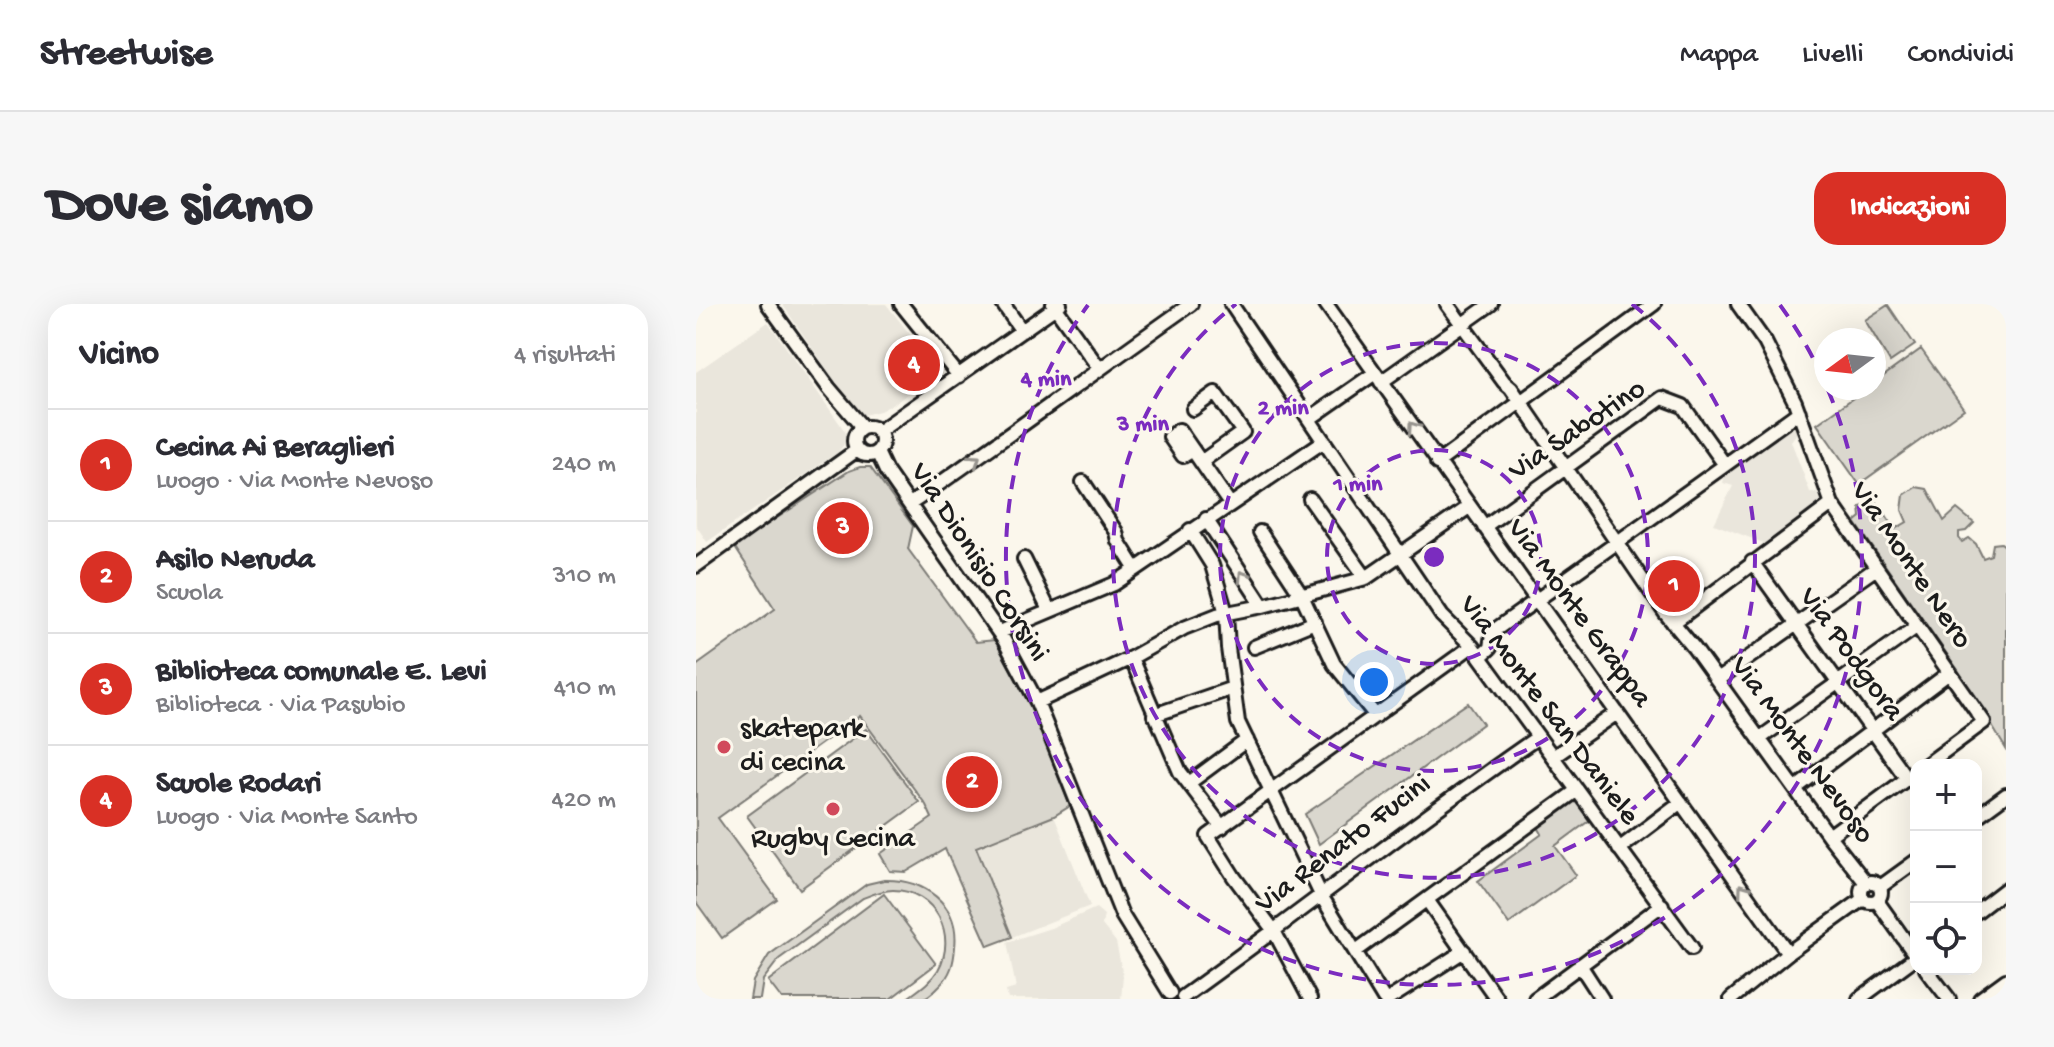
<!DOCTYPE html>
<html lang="it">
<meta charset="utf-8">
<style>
:root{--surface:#fff;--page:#f7f7f7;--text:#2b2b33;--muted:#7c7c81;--line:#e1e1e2;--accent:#d93025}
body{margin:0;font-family:"Gochi Hand",sans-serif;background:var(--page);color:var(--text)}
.controls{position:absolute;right:24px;bottom:24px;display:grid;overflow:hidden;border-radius:16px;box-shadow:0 8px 32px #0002}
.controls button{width:72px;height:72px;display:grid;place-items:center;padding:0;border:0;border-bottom:2px solid var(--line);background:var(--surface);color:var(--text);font:40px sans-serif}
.compass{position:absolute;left:1118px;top:24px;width:72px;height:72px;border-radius:50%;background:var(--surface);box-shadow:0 8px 32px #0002;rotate:255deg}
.you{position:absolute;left:678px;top:378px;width:28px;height:28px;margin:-20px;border:6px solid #fff;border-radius:50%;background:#1a73e8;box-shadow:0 0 0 12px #1a73e833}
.badge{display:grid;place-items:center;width:52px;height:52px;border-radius:50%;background:var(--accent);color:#fff;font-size:26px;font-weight:700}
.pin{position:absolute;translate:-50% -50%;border:4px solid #fff;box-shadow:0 2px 8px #0006}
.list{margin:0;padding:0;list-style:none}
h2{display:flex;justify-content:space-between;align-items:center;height:104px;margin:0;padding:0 32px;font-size:34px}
h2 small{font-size:26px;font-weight:400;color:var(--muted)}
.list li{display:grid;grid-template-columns:52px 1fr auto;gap:24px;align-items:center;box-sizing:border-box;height:112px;padding:0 32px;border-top:2px solid var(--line)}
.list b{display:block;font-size:30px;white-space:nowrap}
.list p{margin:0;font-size:26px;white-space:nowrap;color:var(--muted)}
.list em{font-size:26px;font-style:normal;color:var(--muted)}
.icon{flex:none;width:44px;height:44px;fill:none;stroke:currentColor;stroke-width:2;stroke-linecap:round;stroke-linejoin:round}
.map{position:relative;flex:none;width:1310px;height:695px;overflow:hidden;border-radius:24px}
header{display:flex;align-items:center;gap:48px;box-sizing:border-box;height:112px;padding:0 40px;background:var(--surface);border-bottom:2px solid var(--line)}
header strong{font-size:38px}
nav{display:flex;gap:44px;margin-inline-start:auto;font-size:28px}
.intro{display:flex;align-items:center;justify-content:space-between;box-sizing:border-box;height:192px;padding:0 48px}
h1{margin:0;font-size:56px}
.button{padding:20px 36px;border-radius:24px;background:var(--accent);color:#fff;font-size:28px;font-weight:700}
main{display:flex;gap:48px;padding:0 48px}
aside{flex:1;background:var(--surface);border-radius:24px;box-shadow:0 8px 32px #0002}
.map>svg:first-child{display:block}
</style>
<header>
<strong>Streetwise</strong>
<nav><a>Mappa</a><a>Livelli</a><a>Condividi</a></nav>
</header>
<div class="intro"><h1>Dove siamo</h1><a class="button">Indicazioni</a></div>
<main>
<aside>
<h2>Vicino<small>4 risultati</small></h2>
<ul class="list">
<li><span class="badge">1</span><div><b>Cecina Ai Beraglieri</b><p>Luogo · Via Monte Nevoso</p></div><em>240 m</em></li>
<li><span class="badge">2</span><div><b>Asilo Neruda</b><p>Scuola</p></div><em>310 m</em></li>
<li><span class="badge">3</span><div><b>Biblioteca comunale E. Levi</b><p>Biblioteca · Via Pasubio</p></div><em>410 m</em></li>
<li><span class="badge">4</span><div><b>Scuole Rodari</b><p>Luogo · Via Monte Santo</p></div><em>420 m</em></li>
</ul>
</aside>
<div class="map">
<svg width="1310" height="695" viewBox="0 0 1310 695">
<rect width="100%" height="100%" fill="#fbf7ec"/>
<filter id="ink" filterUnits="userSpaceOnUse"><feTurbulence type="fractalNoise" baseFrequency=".0125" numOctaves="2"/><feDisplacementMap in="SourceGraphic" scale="16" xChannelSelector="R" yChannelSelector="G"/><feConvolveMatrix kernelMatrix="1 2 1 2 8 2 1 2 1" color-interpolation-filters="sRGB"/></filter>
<g filter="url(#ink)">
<path fill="#eae6dc" d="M86,0H190L244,68L199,99L184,107L163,112Z
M72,18L144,120L150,129L149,139L142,148L11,238L0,221V68Z
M1098,118L1101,129L1095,137L1114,188L1121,189L1126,200L1070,240L1018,220L1037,182L1027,179L1029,170Z
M358,512L394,602L316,633L280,543Z
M400,604L408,611L406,621L420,638L427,672L425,695H312L310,687L320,684L311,638L355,624Z"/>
<path fill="#dad7ce" stroke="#7b7a75" stroke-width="2" d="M1192,1L1219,41L1194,58L1169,16Z
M1225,45L1268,105L1163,180L1121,120L1171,84H1178V79Z
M164,163H174L217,222L212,245L280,338L299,336L334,401L374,502L358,512L280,543L316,633L292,642L249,545L210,568L194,567L184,550L236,514L230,501L164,412L22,514L81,595L26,634L0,598V362L79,305L38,242L153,167Z
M1220,183L1231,185L1248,217L1261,205L1278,219L1270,227L1263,228V234L1266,238L1273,234L1280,240L1287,254L1295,251L1297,240L1305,239L1310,243V445L1262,366L1159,218L1165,213L1164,203L1181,199V208H1188L1199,225L1211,218L1206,206L1208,191Z
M772,399L787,420L623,540L609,510Z
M170,425L223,498L104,585L51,512Z
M879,496L894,516L859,542L880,571L813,620L782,577L846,530L842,523Z
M188,576C227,575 264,599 259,643C258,658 255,671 243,682C239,686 234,692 228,694C223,695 215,695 210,695C222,686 234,679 242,666C262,631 239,586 197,586C186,586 177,590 167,594L83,655L67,676L64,695H54L57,677L73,651L171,580Z
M188,590L240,660L194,695H86L72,677Z"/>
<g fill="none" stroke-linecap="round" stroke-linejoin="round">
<g stroke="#1c1c1c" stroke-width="18">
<path id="minor" d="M72,0L133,84L167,124
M205,0L263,72
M307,0L326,27
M357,0L403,64
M535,0L746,312L776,342L996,644
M630,0L1092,649
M751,0L808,78L815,84L970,310L998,344L1133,532L1170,579
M1042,0L1069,38L1099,98L1136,200L1288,418L1230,461
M685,78L795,0
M497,105L519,89L547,128L505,158
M613,115L679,69
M158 137a14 14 0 1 1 28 0a14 14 0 1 1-28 0Z
M182,128L364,0
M497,146L487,152L474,133L483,126L534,200
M181,148L190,167L308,336L341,398L426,611L474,689
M741,159L958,0
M387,178L420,228L422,237L439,264
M614,195L670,274
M214,200C309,135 401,66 495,0
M510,215L567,302
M788,223L966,94L987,102L1029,161
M494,226L516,261L530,309L532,344L542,418L626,593L688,695
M564,228L606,292L638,360L680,412
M328,255L353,306
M1056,258L1211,475
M0,262L161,146
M977,319L1136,200
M304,328L418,280L628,137
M558,343L619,318
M784,353L794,344L796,330L799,326L1103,108
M435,354L484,468L526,523
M1021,376L1179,265
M341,398L435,354L488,324L521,311L567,302L670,274L773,203
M458,411L537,384
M1063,435L1220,323
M857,453L921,409
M493,479L551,436
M1100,484L1253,369
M1280,513L1310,491
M1133,532L1220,468
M923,545L985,498
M1165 588a10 10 0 1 1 20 0a10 10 0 1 1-20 0Z
M1184,583L1220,557
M731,596L801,695
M1181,597L1220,652
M1280,608L1310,585
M660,647L880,487
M884,661L906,695
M1230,665L1253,695
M487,693C606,608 721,516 842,433
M614,695L578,627L538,573L512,532L776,342
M693,695L768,647
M839,695L966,601
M1035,695L1092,649L1167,595
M1163,695L1220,653
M1284,695L1310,676"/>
</g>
<use href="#minor" stroke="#fbf7ec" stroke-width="12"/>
</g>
<defs><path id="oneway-chevron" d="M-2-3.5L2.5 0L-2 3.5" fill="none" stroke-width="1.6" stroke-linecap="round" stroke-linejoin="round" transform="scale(2)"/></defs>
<g stroke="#97948e">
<use href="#oneway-chevron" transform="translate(717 123) rotate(-125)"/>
<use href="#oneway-chevron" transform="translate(279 156) rotate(-34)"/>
<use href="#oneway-chevron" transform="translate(547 272) rotate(-123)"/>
<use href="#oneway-chevron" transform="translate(1047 585) rotate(-126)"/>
</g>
</g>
<g fill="none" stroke="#7b2cbf" stroke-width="4" stroke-dasharray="14 10">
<circle cx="738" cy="253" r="107"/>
<circle cx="738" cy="253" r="214"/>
<path d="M936 0A321 321 0 1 1 540 0"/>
<path d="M1084 1A428 428 0 0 1 1129 79M1132 86A428 428 0 1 1 392 1"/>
</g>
<g fill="#d1495b" stroke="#fbf7ec" stroke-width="3">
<circle cx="28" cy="443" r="8"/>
<circle cx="137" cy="505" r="8"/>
</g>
<g text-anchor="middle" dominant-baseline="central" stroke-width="6" stroke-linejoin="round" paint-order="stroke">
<g font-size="30" fill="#1c1c1c" stroke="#fbf7ec">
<text transform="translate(882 127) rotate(-34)">Via Sabotino</text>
<text transform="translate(282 259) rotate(57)">Via Dionisio Corsini</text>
<text transform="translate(1214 262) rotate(56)">Via Monte Nero</text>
<text transform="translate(882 310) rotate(54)">Via Monte Grappa</text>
<text transform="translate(1154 351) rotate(54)">Via Podgora</text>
<text transform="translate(852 407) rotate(53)">Via Monte San Daniele</text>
<text transform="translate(1105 447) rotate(54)">Via Monte Nevoso</text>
<text transform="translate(648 541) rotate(-37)">Via Renato Fucini</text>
</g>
<g font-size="30" fill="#1c1c1c" stroke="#fbf7ec" text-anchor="start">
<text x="44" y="426">skatepark<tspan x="44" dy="34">di cecina</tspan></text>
<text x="137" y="536" text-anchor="middle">Rugby Cecina</text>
</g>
</g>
<circle cx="738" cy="253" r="12" fill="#7b2cbf" stroke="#fbf7ec" stroke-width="4"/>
<g font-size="24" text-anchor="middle" font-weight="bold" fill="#7b2cbf" stroke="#fbf7ec" stroke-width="6" stroke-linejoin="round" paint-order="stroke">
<text x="350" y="81">4 min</text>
<text x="587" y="110">2 min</text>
<text x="447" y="126">3 min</text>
<text x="662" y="186">1 min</text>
</g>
</svg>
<div class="controls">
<button>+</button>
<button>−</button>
<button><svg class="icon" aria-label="locate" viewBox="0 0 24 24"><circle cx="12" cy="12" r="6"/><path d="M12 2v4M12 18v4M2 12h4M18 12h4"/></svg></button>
</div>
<svg class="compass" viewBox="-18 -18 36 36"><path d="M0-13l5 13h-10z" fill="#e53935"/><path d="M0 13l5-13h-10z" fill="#7c7c81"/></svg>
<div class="you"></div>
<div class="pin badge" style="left:978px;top:282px">1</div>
<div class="pin badge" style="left:276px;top:478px">2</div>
<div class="pin badge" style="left:147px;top:224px">3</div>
<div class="pin badge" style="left:218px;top:61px">4</div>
</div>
</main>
